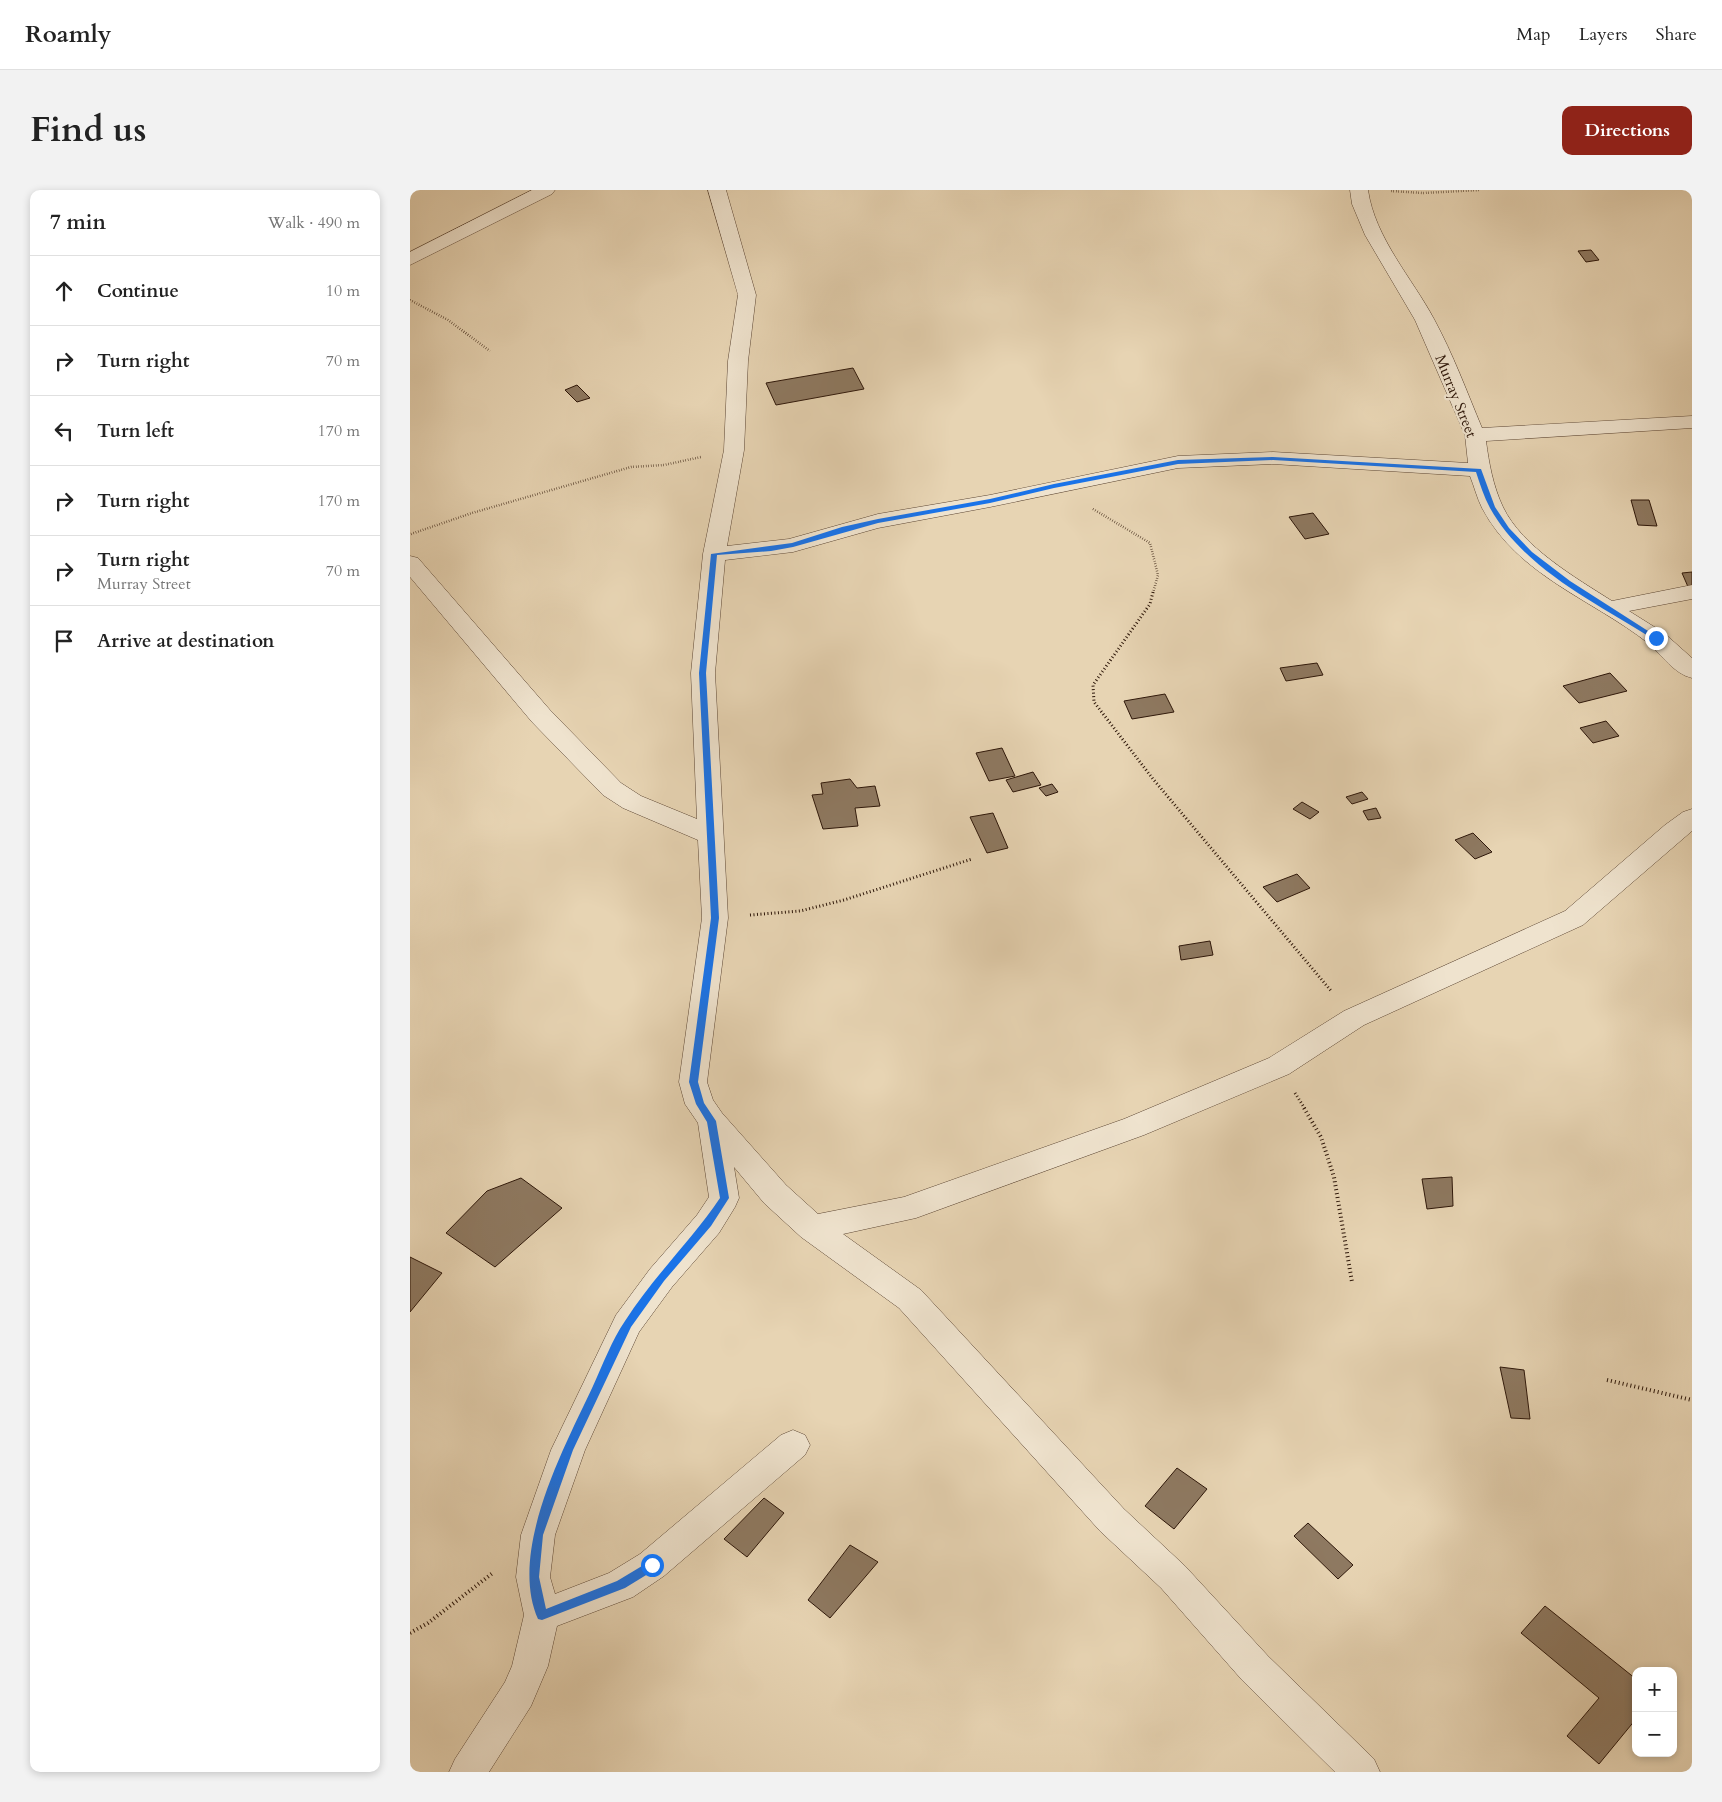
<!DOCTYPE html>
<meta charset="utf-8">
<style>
:root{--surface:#fff;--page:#f2f2f2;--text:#222;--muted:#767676;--line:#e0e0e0;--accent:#8f2418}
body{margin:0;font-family:Cardo,serif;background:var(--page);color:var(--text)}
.controls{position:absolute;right:15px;bottom:15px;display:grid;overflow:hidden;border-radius:10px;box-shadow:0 2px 8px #0003}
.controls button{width:45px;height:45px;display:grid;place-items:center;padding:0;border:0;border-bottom:1px solid var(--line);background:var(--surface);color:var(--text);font:25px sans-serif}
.stop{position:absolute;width:15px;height:15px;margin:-11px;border:4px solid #1a73e8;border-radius:50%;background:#fff}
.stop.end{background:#1a73e8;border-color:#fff;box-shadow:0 1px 5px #0008}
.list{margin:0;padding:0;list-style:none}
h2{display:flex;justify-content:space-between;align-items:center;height:65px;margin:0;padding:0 20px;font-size:21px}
h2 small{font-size:16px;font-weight:400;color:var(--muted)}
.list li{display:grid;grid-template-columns:32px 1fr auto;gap:15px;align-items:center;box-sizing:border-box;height:70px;padding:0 20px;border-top:1px solid var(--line)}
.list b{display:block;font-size:19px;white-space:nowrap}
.list p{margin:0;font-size:16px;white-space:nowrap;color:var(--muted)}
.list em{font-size:16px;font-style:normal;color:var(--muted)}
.icon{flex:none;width:28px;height:28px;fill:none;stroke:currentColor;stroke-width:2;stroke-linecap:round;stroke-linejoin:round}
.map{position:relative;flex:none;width:1282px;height:1582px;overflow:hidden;border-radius:10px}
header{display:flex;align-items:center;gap:30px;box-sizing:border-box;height:70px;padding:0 25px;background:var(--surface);border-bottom:1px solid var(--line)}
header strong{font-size:24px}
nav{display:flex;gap:28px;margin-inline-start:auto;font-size:18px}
.intro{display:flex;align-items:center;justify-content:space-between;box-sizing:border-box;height:120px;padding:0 30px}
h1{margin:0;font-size:35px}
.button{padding:12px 22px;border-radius:10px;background:var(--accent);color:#fff;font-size:18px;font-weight:700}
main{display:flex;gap:30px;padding:0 30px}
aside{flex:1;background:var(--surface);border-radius:10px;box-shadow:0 2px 8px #0003}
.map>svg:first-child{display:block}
</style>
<header>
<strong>Roamly</strong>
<nav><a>Map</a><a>Layers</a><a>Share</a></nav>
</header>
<div class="intro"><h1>Find us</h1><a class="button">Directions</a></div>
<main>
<aside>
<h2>7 min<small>Walk · 490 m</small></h2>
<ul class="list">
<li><svg class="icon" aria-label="ahead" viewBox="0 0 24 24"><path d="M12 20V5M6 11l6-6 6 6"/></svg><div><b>Continue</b></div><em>10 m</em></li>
<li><svg class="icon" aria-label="right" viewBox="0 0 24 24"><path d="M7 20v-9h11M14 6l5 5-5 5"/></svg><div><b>Turn right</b></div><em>70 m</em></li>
<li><svg class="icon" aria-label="left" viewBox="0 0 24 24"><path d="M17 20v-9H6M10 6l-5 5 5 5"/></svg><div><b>Turn left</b></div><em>170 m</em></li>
<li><svg class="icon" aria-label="right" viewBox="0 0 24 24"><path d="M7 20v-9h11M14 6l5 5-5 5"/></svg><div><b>Turn right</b></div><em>170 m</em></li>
<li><svg class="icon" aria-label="right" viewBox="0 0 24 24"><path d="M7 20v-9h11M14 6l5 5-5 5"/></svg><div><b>Turn right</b><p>Murray Street</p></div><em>70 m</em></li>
<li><svg class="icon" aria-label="arrive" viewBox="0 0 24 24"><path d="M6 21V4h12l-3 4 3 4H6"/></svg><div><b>Arrive at destination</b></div></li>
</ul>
</aside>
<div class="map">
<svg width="1282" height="1582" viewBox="0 0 1282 1582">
<rect width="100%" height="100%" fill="#e7d4b3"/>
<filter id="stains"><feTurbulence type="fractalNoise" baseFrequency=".004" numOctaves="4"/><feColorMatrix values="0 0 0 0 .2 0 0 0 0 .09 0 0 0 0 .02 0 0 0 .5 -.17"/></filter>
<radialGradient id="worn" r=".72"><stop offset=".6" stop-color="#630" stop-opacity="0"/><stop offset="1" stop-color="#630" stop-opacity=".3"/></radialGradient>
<path fill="#8e7961" stroke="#2d1609" d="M1181,60L1189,70L1176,72L1168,61Z
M443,178L454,199L366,215L356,193Z
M167,195L180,208L167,212L155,200Z
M1221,310H1239L1247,336L1228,335Z
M903,323L919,344L895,349L879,327Z
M1282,382V406L1272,383Z
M907,473L913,485L876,491L870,478Z
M1200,483L1217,501L1169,513L1153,496Z
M755,504L764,522L722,529L714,511Z
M1196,531L1209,546L1183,553L1170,538Z
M592,558L605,586L579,591L566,563Z
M623,582L631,595L603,602L596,590Z
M440,589L447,598L465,596L470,616L445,618L448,636L413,639L402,605L413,604L411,593Z
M642,594L648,602L636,606L629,598Z
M952,602L958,609L942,614L936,607Z
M892,612L909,622L900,629L883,619Z
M966,618L971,628L958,630L953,621Z
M583,623L598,658L577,663L560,627Z
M1063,643L1082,662L1065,669L1045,650Z
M887,684L900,698L867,712L853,697Z
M800,751L803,765L771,770L769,756Z
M1042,987L1043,1016L1017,1019L1012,989Z
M111,988L152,1018L85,1077L36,1043L77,1001Z
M0,1067L32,1083L0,1122Z
M1090,1177L1114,1180L1120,1229L1101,1228Z
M767,1278L797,1299L764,1339L735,1316Z
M354,1308L374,1323L337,1367L314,1349Z
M898,1333L943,1375L928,1389L884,1346Z
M440,1355L468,1372L420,1428L398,1410Z
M1135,1416L1226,1489V1529L1189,1574L1157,1546L1189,1508L1111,1443Z"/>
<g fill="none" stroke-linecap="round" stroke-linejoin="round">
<g stroke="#5c4634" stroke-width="1">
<path id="minor" d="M122,0H145L142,4L0,75V62Z
M298,0H316L346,105L338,171L334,260L317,356L379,349L468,324L580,305L768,266L863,262L1058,273L1055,245L1005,130L955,45L942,14L940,0H958C965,48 1002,88 1024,129C1043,164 1057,202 1072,238L1282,226V238L1076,251C1079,273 1083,296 1093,317C1112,357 1166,388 1202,411L1282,395V409L1219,421L1254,443L1282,468V488C1264,484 1252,465 1238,453C1182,409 1108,386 1072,318C1067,308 1064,296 1060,286L863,274L768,278L580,317L468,338L383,362L315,370L305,483L318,728L297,892L303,910L312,923L376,995L408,1024L494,1007L714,929L859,868L934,821L1155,721L1255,635L1273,622L1282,619V641L1173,735L954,835L879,884L734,945L506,1028L433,1044L511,1100L714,1319L775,1376L858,1466L964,1569L970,1582H925L832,1490L751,1398L690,1341L489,1118L391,1047L354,1013L324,977L329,1008L325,1017L309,1043L262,1097L229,1142L175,1260L145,1345L140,1387L145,1404L199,1383L230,1364L371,1245L383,1240L395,1245L400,1255L395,1265L254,1386L223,1407L147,1436L138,1476L121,1516L79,1582H39L45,1569L95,1492L102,1476L114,1425L106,1387L111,1345L141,1260L206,1125L240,1079L287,1025L299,1007L288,933L275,914L269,892L292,728L288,650L213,618L193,605L122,532L0,387V366L8,368L140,520L211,593L231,606L287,629L281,483L293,364L314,260L318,171L328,105Z"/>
</g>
<path stroke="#2d1609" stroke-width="2.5" stroke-dasharray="0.5 2" stroke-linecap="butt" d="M981,1L1013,3L1070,0
M0,110L38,130L80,161
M683,319L740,353L748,385L743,403
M1,344L62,323L221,277L254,275L291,267"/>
<path stroke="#2d1609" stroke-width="3" stroke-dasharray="1 2.5" stroke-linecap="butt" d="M743,402L740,414L683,495L684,512L743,589L922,802
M340,725L390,721L434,710L562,669
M885,903L895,919"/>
<path stroke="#2d1609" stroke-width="4" stroke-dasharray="1 3" stroke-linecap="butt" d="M894,918L911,947L924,987L942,1092
M1197,1190L1282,1210
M0,1443L18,1433L84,1382"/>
<use href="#minor" fill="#efe3ce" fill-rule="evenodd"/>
</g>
<path fill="#1a73e8" d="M863,267L1071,279L1085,317L1099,338L1122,362L1160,391L1249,448L1243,449C1186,413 1114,379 1080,318C1074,307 1070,294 1066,282L863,270L768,274L644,298L580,313L468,333L383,357L361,361L307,365L296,483L309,728L288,892L294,913L306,931L319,1008L301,1036L254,1091L221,1137L163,1260L133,1345L129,1387L136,1419L207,1391L242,1370L248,1375L246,1379L215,1398L132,1430L128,1429C98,1361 154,1258 183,1196C193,1174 202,1150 215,1131C243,1087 281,1051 310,1008L297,932L286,914L279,892L301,728L289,483L301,364L382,353L432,337L468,329L580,309L644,294L768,270Z"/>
<g text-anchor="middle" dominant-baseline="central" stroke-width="4.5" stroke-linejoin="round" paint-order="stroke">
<g font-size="15" fill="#2d1609" stroke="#efe3ce">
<text transform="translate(1046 206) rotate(68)">Murray Street</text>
</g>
</g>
<rect width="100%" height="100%" filter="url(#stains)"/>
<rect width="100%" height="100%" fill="url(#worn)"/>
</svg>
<div class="controls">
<button>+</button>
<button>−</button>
</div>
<div class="stop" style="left:242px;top:1375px"></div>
<div class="stop end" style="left:1246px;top:448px"></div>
</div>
</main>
